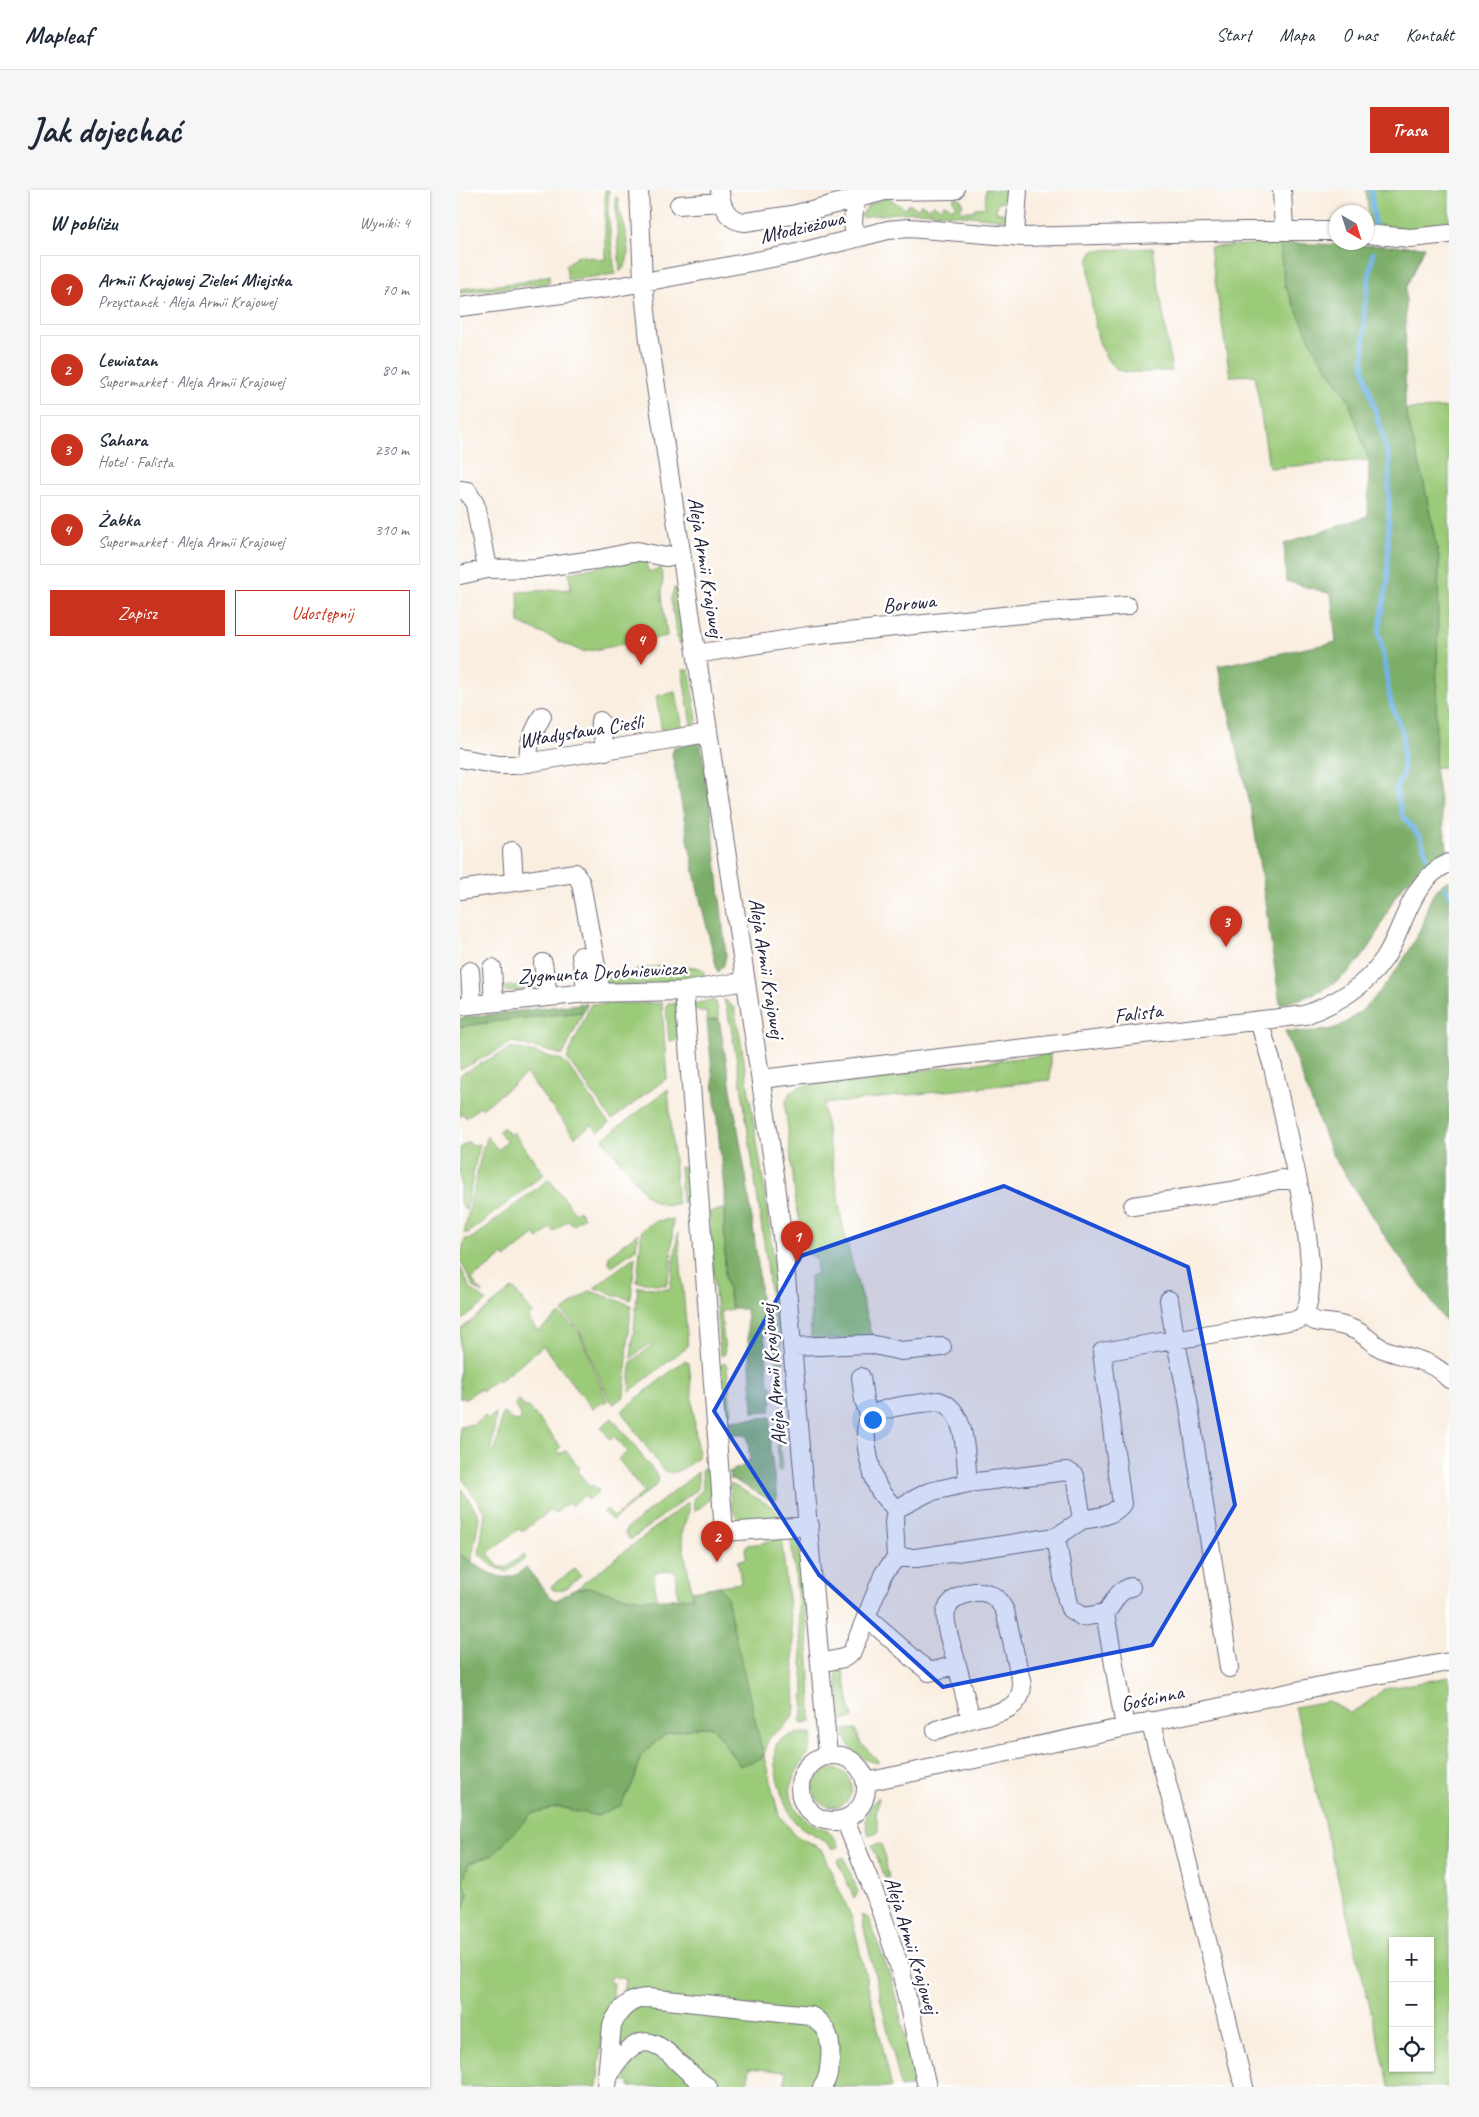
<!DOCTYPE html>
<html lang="pl">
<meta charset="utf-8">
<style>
:root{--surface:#fff;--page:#f6f6f7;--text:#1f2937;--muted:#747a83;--line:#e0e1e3;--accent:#c8321e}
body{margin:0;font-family:Caveat,sans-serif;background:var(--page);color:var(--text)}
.controls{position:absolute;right:15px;bottom:15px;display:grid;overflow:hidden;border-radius:0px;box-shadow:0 1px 4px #0004}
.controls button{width:45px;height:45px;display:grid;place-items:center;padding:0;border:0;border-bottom:1px solid var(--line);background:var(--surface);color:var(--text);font:25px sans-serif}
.compass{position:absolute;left:869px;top:15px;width:45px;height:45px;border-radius:50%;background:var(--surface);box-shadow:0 1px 4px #0004;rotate:141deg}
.you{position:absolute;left:412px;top:1229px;width:18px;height:18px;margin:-12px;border:4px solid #fff;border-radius:50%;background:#1a73e8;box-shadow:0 0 0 8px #1a73e833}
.badge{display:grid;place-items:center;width:32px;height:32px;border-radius:50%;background:var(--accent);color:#fff;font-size:16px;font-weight:700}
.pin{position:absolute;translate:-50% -41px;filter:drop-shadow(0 1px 2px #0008)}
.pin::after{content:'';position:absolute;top:26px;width:18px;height:15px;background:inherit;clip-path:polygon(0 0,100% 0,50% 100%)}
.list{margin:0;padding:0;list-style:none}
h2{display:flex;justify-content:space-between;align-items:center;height:65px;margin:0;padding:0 20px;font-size:21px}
h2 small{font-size:16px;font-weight:400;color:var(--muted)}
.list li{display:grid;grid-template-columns:32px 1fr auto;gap:15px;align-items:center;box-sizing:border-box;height:70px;margin:0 10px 10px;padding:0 10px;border:1px solid var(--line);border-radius:0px}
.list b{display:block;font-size:19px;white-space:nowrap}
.list p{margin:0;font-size:16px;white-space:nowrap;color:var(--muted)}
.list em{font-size:16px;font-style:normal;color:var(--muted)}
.actions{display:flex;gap:10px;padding:15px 20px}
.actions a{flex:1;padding:11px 0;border:1px solid var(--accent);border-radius:0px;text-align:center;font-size:18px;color:var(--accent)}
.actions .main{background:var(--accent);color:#fff}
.icon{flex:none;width:28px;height:28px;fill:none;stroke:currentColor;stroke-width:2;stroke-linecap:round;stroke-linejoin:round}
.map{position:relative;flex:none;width:989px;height:1897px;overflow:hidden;border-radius:0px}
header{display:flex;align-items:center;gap:30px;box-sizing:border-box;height:70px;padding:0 25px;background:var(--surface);border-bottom:1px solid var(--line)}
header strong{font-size:24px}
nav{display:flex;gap:28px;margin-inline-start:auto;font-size:18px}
.intro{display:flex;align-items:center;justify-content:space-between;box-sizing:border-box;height:120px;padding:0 30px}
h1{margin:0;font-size:35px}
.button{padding:12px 22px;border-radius:0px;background:var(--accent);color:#fff;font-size:18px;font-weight:700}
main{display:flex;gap:30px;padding:0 30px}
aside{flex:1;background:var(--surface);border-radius:0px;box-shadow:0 1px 4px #0004}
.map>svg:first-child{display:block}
</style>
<header>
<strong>Mapleaf</strong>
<nav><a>Start</a><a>Mapa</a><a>O nas</a><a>Kontakt</a></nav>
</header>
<div class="intro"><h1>Jak dojechać</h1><a class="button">Trasa</a></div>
<main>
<aside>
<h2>W pobliżu<small>Wyniki: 4</small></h2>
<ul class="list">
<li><span class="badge">1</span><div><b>Armii Krajowej Zieleń Miejska</b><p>Przystanek · Aleja Armii Krajowej</p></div><em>70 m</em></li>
<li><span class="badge">2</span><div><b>Lewiatan</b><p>Supermarket · Aleja Armii Krajowej</p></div><em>80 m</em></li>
<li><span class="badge">3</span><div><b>Sahara</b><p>Hotel · Falista</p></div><em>230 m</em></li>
<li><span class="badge">4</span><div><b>Żabka</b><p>Supermarket · Aleja Armii Krajowej</p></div><em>310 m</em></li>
</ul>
<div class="actions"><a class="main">Zapisz</a><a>Udostępnij</a></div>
</aside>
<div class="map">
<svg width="989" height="1897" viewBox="0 0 989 1897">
<rect width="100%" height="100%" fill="#fff"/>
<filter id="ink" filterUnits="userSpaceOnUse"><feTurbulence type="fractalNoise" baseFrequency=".02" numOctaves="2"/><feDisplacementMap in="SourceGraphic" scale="10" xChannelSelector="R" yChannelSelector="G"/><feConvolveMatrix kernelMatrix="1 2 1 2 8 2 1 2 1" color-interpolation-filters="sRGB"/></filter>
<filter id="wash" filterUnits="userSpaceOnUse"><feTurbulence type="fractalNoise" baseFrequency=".0096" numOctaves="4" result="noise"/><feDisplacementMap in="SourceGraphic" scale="20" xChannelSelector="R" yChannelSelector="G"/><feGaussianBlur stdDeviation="1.12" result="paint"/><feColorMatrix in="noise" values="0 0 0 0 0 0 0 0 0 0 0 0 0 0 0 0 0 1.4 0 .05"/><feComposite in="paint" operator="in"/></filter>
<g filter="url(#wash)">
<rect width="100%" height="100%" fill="#f9eee0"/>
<path fill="#9bca79" stroke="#5e765a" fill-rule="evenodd" d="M145,0H149L148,24L155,84L108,90L106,75L119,65L145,70Z
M526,0H548V12H537L536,22L547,24V30C495,25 455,17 403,28L401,26L408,16L426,7L446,19L449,14L458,19L461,14L469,19L473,14L481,19L484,14L493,18L496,14L493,11L494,7H499L503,13L500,21H515V18L525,17Z
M906,0H989V36L953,40L910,34Z
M155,7L158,8C158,29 179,65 160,82Z
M819,53L825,96L857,164L888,208L909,270L809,278L795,185L770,186L750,57Z
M693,58L712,181C700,181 672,184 662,181C631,172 631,98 628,71L632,61L634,60Z
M90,85L89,93L0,103V99L62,92Z
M989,218V576L975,578L979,369L962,284L945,219Z
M183,367L189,382L201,378L203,388L202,405L207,446L123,462L59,433L58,402L111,399L109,383Z
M214,398H217L224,452L218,453L211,409Z
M222,480H228L230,483L237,531L231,535Z
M215,502L222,538L221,540L202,542L196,506Z
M201,776L203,781C214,779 234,773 243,780L245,788C234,800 163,794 144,794L142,785Z
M80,792L78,798L47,802L44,797Z
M264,809L274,818L280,847L303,989L314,1073L324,1183L319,1184L307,1074L284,913L271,837Z
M252,810L256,812L259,829L247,831L246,821H240L232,817L233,814Z
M202,813L207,888L152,930L107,868L131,814Z
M208,813H216L219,848L216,850L209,851L206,816Z
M123,822L103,865L53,852L0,880V837L45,830Z
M52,857L102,870L106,873L149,933L138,942L132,934L115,947L66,884L22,919L20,917L6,928L3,924L0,927V885Z
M590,864V890L363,914L383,1038L412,1148L353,1149L351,1146L350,1086L357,1083L356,1068L347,1063L336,1014L325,914L330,902L340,896Z
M208,899L218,1014C204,1015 197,1015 187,1006L143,949Z
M43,937L49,945L53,942L84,984L8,1043H4L23,956H25L27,946L38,960L47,952L39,941Z
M9,952L11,955L19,954L6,1021L0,1013V958Z
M220,977L229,979L232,1004L228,1010L222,1013Z
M89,989L115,1023L119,1020L124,1027L113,1036L108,1031L94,1042L91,1038L78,1049L74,1045L45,1068L43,1065L12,1089L23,1104L14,1097L0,1070L5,1049L12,1048Z
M264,1019L265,1086L272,1119L261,1121L265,1164L262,1166L260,1164L249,1022Z
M213,1029L211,1077L206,1095L177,1092L182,1040L194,1031Z
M178,1043L176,1059L152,1076L149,1072V1065Z
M218,1043L228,1156L169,1202L171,1172L193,1155L191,1153L171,1168L178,1097L210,1099Z
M175,1066L171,1110L134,1098Z
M0,1077L11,1099L27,1111L0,1132Z
M53,1098L73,1123L68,1128L78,1141L100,1124L119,1142L147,1211L143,1214L141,1212L132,1219L83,1156L38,1192L36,1190L22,1201L20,1198L5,1210L3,1207L0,1209V1140Z
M130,1101L171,1115L164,1206L154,1214L149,1210L120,1141L102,1122Z
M225,1170L229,1172L238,1268C227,1275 216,1288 203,1280L161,1221Z
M264,1173L267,1175L271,1223L265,1224L260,1176Z
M59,1210L65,1218L68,1216L101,1257L98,1260L100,1264L106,1261L120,1278L117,1281L130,1297L133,1295L139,1301L128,1310L125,1305L111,1316L108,1313L94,1324L91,1320L62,1342L59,1339L28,1363L39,1377H47L64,1364L66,1367L47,1382L33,1376L19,1364L25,1323L0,1285V1236L13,1234L25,1225L28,1229L36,1223L31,1261H35L42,1224L44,1222L50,1229L57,1231L61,1229L59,1221L54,1214Z
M317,1225H321L320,1259L322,1280L318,1281Z
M152,1228L197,1285C198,1290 198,1293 194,1297L152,1330L143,1322L147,1319L155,1327L184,1302L158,1269L167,1262L154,1246L150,1249L141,1237Z
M242,1279L250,1280L254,1283V1303L246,1313L234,1322L233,1309L243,1299Z
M238,1282V1299L170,1350L165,1343L166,1339Z
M270,1293L313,1317L317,1322L320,1330C306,1331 279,1339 273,1320C270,1312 271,1301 270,1293Z
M0,1296L18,1324L19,1328L11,1373L0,1364Z
M228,1312C229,1329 225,1329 221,1344L233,1408L218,1409L215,1381L194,1382L196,1410L165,1407L128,1398L116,1399Z
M336,1344L339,1352C344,1412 351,1471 351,1531L343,1533L340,1531L343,1523L344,1497L335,1381L330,1346Z
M321,1346L333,1452L335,1517C330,1546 306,1534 304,1567L319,1625L335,1645L361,1659L392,1728L432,1897H368L367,1832L162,1812L165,1789L151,1786L149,1792L153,1793L151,1817L143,1837L137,1897H0V1729L2,1691L9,1673L33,1665L72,1623L100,1617L137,1626L174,1592L181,1565L204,1545L239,1537H253L280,1576L273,1437L267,1406L259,1396L281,1393L278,1371L286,1368L285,1359L287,1355L303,1353Z
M115,1379L121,1386C112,1393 103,1405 92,1399L91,1396Z
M382,1477L393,1528L383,1530L376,1485Z
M989,1487V1897H930L835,1517L868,1511L890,1523L904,1515L924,1499ZM933,1751H970V1878H933Z
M396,1539L402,1554L418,1570V1573C399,1570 388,1560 384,1540Z
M352,1543C353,1574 312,1590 341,1625C348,1634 358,1635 367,1641C373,1645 376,1651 379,1657L372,1659C364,1646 347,1644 336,1633C324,1621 306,1563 319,1551C329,1543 340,1543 352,1543Z
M354 1598a19 19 0 1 1 38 0a19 19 0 1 1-38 0Z
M419,1607L416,1625L419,1641L409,1645C402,1631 408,1617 419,1607Z
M419,1653L422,1654L429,1688L425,1687L412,1655Z
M384,1667L398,1702L394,1708L377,1670Z
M401,1725L408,1728L430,1785L458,1897H441Z
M180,1813L350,1830L367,1855L356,1897H324L326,1882L289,1878L287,1897H255L207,1855L153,1870L157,1834Z
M191,1856L241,1897H169L170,1893L158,1888C158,1868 175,1864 191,1856Z"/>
<path fill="#7cae69" stroke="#4f6852" d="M819,53L965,57L946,99L945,219L962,284L979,369L975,578L988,665C972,673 956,681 944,695C932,708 926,726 918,742C899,782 863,806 820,814L792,623L758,476L876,452L871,404L826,391L824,354L908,326L909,270L888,208L857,164L825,96Z
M238,552L241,555L251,621L266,765L264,775L258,783L237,697L212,564L214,557Z
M989,690V1136L922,1042L871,963L825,841C841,841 859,843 875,838C906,827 949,768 961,737C968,718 969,700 989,690Z
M126,813L127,816L123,822L45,830L0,837V828Z
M259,829L287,992L298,1075L309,1195L313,1196L311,1221L293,1222L286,1119H272L265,1086L264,999L247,831Z
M311,1227V1261L317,1309L312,1311L270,1288L269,1282L285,1275L290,1269L287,1246L279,1244H267L266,1230Z
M0,1364C12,1373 37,1392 53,1386C58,1385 62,1380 66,1377L89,1406L96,1410C104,1407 110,1400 117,1399C132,1395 151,1405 166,1407C189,1410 210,1409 233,1408L232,1401L259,1396L267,1406L273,1437L304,1567L280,1576L253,1537H239L204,1545L181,1565L174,1592L161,1615L137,1626L100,1617L72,1623L33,1665L9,1673L3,1691L9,1705L0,1729Z"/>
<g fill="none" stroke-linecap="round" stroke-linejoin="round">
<path stroke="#71b4e6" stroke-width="5" d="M911,0L915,35
M913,63L904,118V179L929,270V290L928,391L919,442L931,513L943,544V584L936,599L942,625L960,647L967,666
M985,698L989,706"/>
</g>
</g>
<g filter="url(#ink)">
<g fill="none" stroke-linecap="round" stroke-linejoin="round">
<g stroke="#6d6975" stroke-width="20">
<path id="minor" d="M179,0L183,91L189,150L315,985L324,1064L368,1565
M260,0C260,16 268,31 285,32L332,25L425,1L495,0
M822,0L824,40
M395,8L393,33L395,47
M219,15L260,12
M906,44L950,48L989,44
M555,46L558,0
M0,117L157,97L333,64L428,40L449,38L563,47L785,41H876
M0,300L7,301L15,314L27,379
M0,385L27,379L76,378L141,369L177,361L206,367L221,363
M236,464L348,446L572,423L667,416
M140,531L146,561
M0,568L38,575H54L248,543
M69,573C66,555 74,542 82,526
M52,661L54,692
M0,700L115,683L121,693L141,803
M121,766L127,803
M83,773L88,806
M32,778L34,812
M10,781L12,814
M224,801L264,1342L349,1336
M0,816L127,803L224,801L286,791
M799,831L813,877L838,992
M301,889L845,825C876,813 905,797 924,769C945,738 950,689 989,673
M709,1110L715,1148L728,1210L769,1478
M846,1123C854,1136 867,1131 880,1135C885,1136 890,1138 895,1140C905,1144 913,1155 923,1159C946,1168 972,1169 989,1189
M333,1157L410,1154L441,1161L482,1157
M401,1187L404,1210L410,1228
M622,1330C637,1327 652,1327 662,1314L642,1162L840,1129C862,1107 843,1021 838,992L822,989L772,1001L673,1016
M596,1347L607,1410L610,1419L623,1427L645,1423L665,1537
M436,1368H456L596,1347L622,1330L615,1286L607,1281L508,1293
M645,1423C656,1412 654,1403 671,1397
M406,1427L469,1482L497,1475L511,1529C532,1523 561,1523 562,1495L545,1421C541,1414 537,1407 529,1404C515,1398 491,1406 486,1421C483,1434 494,1462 497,1475
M360,1473L384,1468L392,1462L424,1383L436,1368L434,1332L436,1319C429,1312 420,1304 417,1295C411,1280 399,1239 411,1227C424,1215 461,1214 479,1211C508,1220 505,1268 508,1293L469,1302L436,1319
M690,1531L713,1615L784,1897
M476,1540L511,1529
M340 1598a33 33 0 1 1 66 0a33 33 0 1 1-66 0Z
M406,1592L889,1490L989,1472
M385,1630L416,1707L441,1781L467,1897
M148,1886C190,1816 208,1873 248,1897
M146,1897L152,1835C159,1819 170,1808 188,1808L350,1825C368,1836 372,1850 370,1870C369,1880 368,1889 362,1897"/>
</g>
<use href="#minor" stroke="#fff" stroke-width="18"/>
</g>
</g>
<path fill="#1d4ed8" fill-opacity="0.2" stroke="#1d4ed8" stroke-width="4" stroke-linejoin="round" d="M544,996L728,1077L775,1315L692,1455L483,1497L359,1385L254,1221L341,1066Z"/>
<g text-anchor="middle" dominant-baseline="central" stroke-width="5" stroke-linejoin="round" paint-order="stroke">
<g font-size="21" fill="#22223b" stroke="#fff">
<text transform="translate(342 37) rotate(-13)">Młodzieżowa</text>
<text transform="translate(246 377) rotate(81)">Aleja Armii Krajowej</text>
<text transform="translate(449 413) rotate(-6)">Borowa</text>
<text transform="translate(121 541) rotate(-9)">Władysława Cieśli</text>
<text transform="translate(307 778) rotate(81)">Aleja Armii Krajowej</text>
<text transform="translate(142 782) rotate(-3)">Zygmunta Drobniewicza</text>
<text transform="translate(678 823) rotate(-7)">Falista</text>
<text transform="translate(313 1185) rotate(-95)">Aleja Armii Krajowej</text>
<text transform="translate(692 1508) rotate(-12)">Gościnna</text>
<text transform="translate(452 1755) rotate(73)">Aleja Armii Krajowej</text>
</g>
</g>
</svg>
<div class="controls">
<button>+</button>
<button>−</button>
<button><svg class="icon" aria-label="locate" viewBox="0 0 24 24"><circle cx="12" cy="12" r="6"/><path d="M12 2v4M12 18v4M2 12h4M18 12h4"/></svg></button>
</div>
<svg class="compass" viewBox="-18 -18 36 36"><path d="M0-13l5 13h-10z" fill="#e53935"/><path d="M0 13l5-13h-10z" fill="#747a83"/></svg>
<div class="you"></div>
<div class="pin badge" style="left:337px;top:1072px">1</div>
<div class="pin badge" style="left:257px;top:1372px">2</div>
<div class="pin badge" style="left:766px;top:757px">3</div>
<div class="pin badge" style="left:181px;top:475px">4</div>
</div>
</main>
